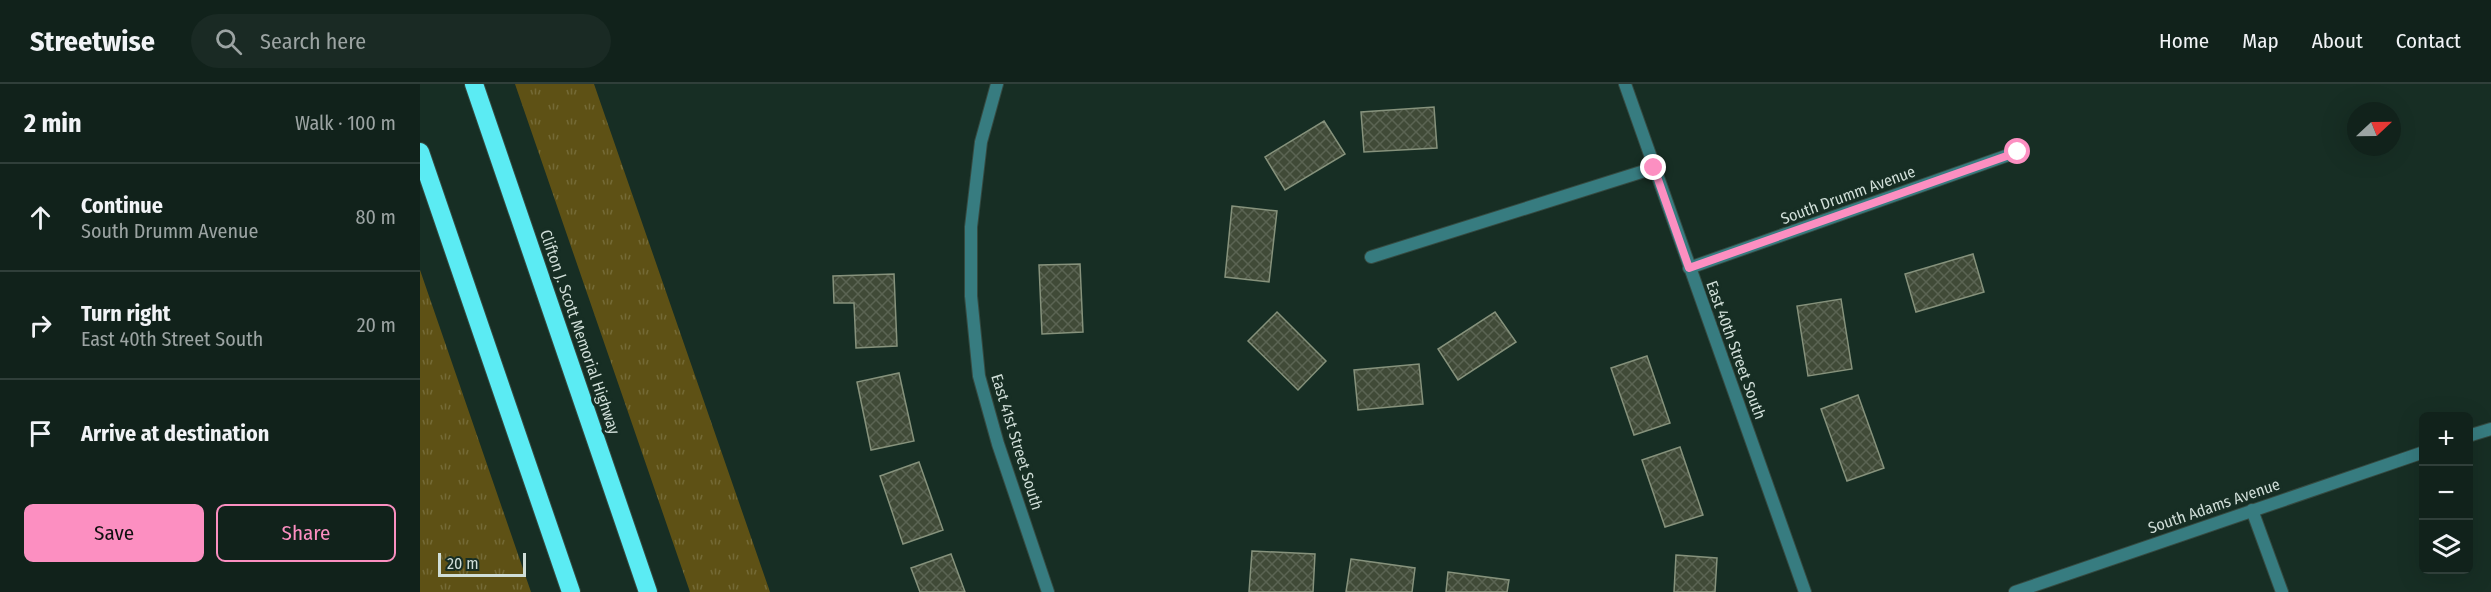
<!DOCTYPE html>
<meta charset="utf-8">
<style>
:root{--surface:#11221b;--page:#1a2a24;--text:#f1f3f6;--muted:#9ca4a3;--line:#303f3a;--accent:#fc8fc1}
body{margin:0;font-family:"Fira Sans Condensed",sans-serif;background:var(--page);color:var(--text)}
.controls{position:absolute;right:18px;bottom:18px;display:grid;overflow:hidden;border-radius:9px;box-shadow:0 6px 24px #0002}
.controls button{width:54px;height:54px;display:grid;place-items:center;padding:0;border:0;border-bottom:2px solid var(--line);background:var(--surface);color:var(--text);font:30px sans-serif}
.compass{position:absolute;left:1927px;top:18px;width:54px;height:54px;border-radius:50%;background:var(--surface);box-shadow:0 6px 24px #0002;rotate:68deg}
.scale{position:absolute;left:18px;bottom:15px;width:88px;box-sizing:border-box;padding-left:6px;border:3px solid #d0ded8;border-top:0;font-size:16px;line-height:21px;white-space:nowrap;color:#d0ded8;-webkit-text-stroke:4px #172e24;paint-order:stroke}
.stop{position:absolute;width:18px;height:18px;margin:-14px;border:4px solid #fc8fc1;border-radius:50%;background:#fff}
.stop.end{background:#fc8fc1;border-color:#fff;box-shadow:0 2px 6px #0008}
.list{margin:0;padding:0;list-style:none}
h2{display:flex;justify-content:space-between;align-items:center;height:78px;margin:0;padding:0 24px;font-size:26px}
h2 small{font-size:20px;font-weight:400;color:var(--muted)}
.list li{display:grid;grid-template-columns:39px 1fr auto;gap:18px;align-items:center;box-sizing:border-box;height:108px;padding:0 24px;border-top:2px solid var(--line)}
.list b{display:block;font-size:22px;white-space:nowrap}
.list p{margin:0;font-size:20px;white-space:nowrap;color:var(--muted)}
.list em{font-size:20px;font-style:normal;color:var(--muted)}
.actions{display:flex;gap:12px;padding:18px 24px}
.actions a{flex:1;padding:14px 0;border:2px solid var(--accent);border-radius:9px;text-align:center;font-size:21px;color:var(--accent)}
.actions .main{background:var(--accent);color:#111}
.icon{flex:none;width:33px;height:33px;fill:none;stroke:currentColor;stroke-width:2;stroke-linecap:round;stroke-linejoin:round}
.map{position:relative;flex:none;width:2071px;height:508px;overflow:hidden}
header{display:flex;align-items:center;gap:36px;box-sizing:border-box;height:84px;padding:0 30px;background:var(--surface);border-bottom:2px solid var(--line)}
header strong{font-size:28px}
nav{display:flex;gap:33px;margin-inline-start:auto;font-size:21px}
.search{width:420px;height:54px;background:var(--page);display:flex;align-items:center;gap:15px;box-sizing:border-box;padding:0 21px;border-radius:33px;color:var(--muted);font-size:22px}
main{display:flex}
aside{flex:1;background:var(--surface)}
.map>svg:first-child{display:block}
</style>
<header>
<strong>Streetwise</strong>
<div class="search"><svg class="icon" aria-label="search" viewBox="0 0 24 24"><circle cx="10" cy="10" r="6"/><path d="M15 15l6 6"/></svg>Search here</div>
<nav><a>Home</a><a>Map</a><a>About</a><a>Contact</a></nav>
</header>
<main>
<aside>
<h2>2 min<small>Walk · 100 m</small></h2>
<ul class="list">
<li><svg class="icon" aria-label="ahead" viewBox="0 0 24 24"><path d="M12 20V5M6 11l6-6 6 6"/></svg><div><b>Continue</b><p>South Drumm Avenue</p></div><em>80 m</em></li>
<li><svg class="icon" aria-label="right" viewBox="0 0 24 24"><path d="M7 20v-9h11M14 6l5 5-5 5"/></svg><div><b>Turn right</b><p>East 40th Street South</p></div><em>20 m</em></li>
<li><svg class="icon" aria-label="arrive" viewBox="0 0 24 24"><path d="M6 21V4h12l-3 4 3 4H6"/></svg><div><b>Arrive at destination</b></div></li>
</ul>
<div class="actions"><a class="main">Save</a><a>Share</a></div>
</aside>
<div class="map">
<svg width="2071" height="508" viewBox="0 0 2071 508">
<defs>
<pattern id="grass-tufts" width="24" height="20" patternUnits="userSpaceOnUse" patternTransform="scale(1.5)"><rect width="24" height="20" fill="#5e5115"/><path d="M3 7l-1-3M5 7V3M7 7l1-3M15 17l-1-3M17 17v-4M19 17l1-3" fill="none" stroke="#746a36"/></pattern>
<pattern id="building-cross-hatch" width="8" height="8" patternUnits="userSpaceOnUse" patternTransform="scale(1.5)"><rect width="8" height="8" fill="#404a37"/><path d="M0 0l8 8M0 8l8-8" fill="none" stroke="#5b6453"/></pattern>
</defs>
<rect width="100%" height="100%" fill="#172e24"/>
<path fill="url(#grass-tufts)" d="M95,0H174L350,508H270Z
M0,186L111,508H0Z"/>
<path fill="url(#building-cross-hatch)" stroke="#86927c" stroke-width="1.5" d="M1014,23L1017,64L944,68L941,28Z
M904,37L925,70L865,106L845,73Z
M812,122L857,127L849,198L805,193Z
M1553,170L1564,208L1496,228L1485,190Z
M660,180L663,248L622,250L619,181Z
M474,190L477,262L436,264L434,219H414L413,192Z
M1421,215L1432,285L1388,292L1377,222Z
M857,228L906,277L878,306L828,257Z
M1075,228L1096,258L1038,296L1018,265Z
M1227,272L1250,339L1214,351L1191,284Z
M999,280L1003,320L938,326L934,286Z
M479,289L494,357L451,366L437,298Z
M1438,311L1464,384L1427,397L1401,325Z
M1260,363L1283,431L1245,443L1222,376Z
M499,378L523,446L483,460L460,392Z
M832,467L895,470L893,508H829Z
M531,470L545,508H500L491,484Z
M1256,471L1297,474L1295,508H1254Z
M931,475L995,484L992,508H926Z
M1028,488L1089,496L1087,508H1026Z"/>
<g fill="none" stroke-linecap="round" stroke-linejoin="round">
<g stroke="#354a41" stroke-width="14">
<path id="minor" d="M577,0L561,58L551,143V212L559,292L578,360L628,508
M1205,0L1385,508
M951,173L1234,84
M1269,184L1597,68
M2048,352L2071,345
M1832,426L1862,508
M1595,508L2004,368"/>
</g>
<g stroke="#354a41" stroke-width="20">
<path id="motorway" d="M54,0L228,508
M0,68L151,508"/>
</g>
<use href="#minor" stroke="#377c80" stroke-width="12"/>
<use href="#motorway" stroke="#5bebf3" stroke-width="18"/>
</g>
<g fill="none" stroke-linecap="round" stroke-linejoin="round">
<path stroke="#fc8fc1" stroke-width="8" d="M1234,84L1269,184L1598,68"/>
</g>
<g text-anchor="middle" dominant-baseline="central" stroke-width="6" stroke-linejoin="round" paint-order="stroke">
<g font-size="16" fill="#d0ded8" stroke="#172e24">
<text transform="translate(1428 111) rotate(-20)">South Drumm Avenue</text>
<text transform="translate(160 248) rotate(71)">Clifton J. Scott Memorial Highway</text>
<text transform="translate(1316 266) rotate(70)">East 40th Street South</text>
<text transform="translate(597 358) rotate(73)">East 41st Street South</text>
<text transform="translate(1794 422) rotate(-19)">South Adams Avenue</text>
</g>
</g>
</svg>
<div class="controls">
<button>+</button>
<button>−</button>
<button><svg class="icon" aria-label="layers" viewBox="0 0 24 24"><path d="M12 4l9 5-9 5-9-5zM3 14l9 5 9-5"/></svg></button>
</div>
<svg class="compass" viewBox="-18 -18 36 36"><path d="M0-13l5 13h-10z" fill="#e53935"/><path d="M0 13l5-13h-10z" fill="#9ca4a3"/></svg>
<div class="scale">20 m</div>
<div class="stop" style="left:1598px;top:68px"></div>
<div class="stop end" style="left:1234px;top:84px"></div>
</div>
</main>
